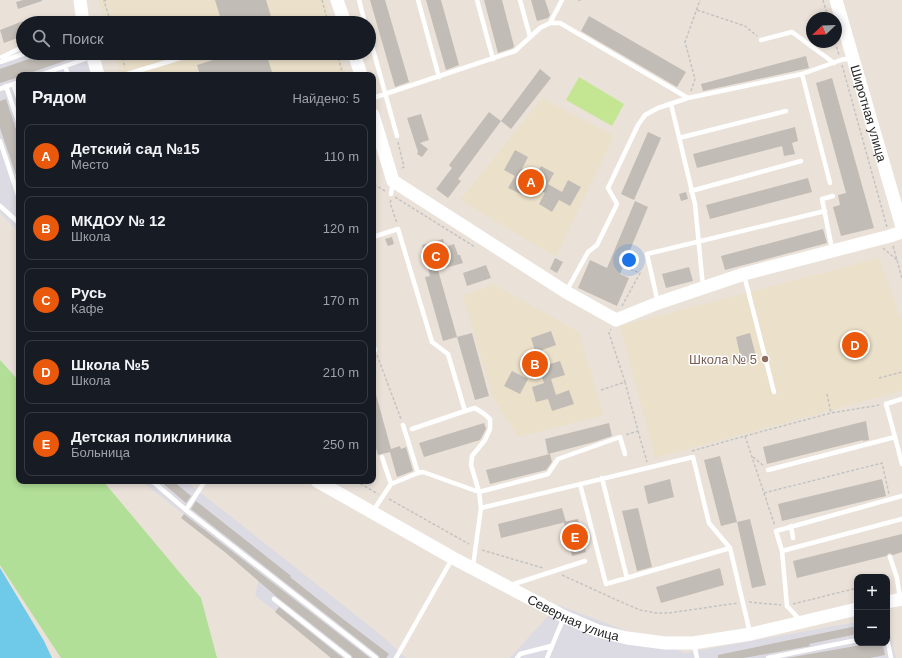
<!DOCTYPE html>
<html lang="ru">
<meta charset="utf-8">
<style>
:root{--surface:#171b24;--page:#20242c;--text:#f1f3f6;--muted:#9ea1a6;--line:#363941;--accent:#ea580c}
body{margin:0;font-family:Arial,sans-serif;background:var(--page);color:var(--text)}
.controls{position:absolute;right:12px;bottom:12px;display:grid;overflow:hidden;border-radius:8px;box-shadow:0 2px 6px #0003}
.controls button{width:36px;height:36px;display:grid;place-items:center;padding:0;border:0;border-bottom:1px solid var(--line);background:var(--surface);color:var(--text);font:20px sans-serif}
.compass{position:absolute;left:806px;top:12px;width:36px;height:36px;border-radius:50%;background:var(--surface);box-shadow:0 2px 6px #0003;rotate:247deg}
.you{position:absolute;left:629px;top:260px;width:14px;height:14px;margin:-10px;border:3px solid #fff;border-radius:50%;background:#1a73e8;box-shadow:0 0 0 6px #1a73e833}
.badge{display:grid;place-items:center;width:26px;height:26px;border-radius:50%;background:var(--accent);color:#fff;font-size:13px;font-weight:700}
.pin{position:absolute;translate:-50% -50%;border:2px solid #fff;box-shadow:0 1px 4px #0006}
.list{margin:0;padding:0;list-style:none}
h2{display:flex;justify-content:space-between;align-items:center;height:52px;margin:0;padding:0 16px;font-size:17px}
h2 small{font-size:13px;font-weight:400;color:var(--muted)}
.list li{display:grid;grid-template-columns:26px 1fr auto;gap:12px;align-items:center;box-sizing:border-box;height:64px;margin:0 8px 8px;padding:0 8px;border:1px solid var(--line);border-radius:8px}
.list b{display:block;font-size:15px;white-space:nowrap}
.list p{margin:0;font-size:13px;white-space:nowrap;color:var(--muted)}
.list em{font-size:13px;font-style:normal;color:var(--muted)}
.icon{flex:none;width:22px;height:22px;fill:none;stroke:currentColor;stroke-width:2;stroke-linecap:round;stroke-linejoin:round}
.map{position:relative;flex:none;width:902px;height:658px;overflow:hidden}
.search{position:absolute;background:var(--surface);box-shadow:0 2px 6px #0003;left:16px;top:16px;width:360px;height:44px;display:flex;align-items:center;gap:10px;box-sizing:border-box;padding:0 14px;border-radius:22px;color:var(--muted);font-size:15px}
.panel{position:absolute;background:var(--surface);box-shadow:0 2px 6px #0003;left:16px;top:72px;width:360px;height:412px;border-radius:8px}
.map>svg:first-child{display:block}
</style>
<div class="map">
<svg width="902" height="658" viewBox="0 0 902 658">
<rect width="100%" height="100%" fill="#eae2d9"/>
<path fill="#dcdae2" d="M23,51V53H84L91,75H19V232L0,213V57Z
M141,481H186L382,636L406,658H339L255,596L260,574Z
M558,605L685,653L857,622V643H887V619L896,658H510Z"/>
<path fill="#ebe0c9" d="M98,0H326L332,23H105Z
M115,53H340L346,75H121Z
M542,98L614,136L556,257L460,200Z
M879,258L902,320V391L655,458L620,326Z
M494,284L579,332L604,415L518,437L492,396L463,296Z"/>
<path fill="#b1df97" d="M0,360L19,381V481H103L201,598L217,658H61L0,565Z"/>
<path fill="#c4e693" d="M579,77L624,104L612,126L566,100Z"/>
<path fill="#6fcae9" d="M0,568L44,641L52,658H0Z"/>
<path fill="#c2bcb6" d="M23,0H42V1L18,9L16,2Z
M215,0H266L273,23H222Z
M370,0H385L409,82L395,87Z
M426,0H441L459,65L446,70Z
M484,0H502L514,46L513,48L498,53Z
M531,0H545L550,15L548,18L537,21Z
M589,16L686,72L677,87L581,31Z
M23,21V36L4,43L0,30Z
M46,53H72L73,58L24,75H19V77L0,83V69Z
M236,53H266L273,75H200L197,65Z
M806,56L809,68L703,91L701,84Z
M540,69L551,78L511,129L501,121Z
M832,78L874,228L841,236L833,207L840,205L838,195L846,193L816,83Z
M6,99L19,138L18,181L0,128V101Z
M489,112L501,121L458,179L461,181L448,198L436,189L452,168L449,165Z
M421,114L429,140L420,143L428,149L422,157L417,154L418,152L407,118Z
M795,127L798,141L792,143L795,154L784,156L782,146L697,168L693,154Z
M648,132L661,138L634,200L621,194Z
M515,150L528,157L522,169L535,176L541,166L554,173L548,184L562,192L568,180L581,187L570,206L559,200L552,212L539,204L545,193L529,184L523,195L508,188L515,176L504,170Z
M808,178L812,192L710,219L706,205Z
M686,192L688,199L681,201L679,194Z
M635,201L648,207L620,274L629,278L617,306L578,288L590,260L607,268Z
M823,229L827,243L725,270L721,256Z
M392,237L394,244L388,246L385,239Z
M443,239L445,247L454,244L458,255H460L463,263L438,270L457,337L443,341L425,277L430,276L422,245Z
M555,258L563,262L557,273L550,269Z
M486,265L491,278L467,286L463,273Z
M689,267L693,281L666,288L662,274Z
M551,331L556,345L542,350L547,365L560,361L565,375L551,379L556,395L569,390L574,404L552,411L548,399L536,402L532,387L544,383L538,365L527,369L522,355L535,351L531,338Z
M472,333L489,396L475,400L457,337Z
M750,333L757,360L742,364L736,337Z
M512,371L528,379L520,394L504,386Z
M373,391H375L391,449L400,446L401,449L406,447L413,471L397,477L390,452L378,455L373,438Z
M866,421L869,440L863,441V440L767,464L763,447Z
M484,423L486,429L480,440L424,457L419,443Z
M609,423L612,436L594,442L548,454L545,439Z
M550,454L552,462L546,470L490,484L486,470Z
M720,456L737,522L721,526L704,460Z
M670,479L674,497L648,504L644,486Z
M882,479L886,496L782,521L778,504Z
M160,481H173L191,496L186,503Z
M196,501L291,576L290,577L339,616L389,654L386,658H380L378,655L191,509Z
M562,508L566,522L501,538L498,524Z
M638,508L652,567L637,571L622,511Z
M184,514L370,658H353L351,655L277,597L226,553L181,518Z
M578,519L586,552L572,556L564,522Z
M750,519L766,585L752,588L737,522Z
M902,534V552L893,555L889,553L886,556L797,578L793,561Z
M720,568L724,585L661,603L656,587Z
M279,607L343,658H331L275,612Z
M857,626V634L809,644L810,646L744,658H718V655Z
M873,643H882L885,655L870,658H787Z"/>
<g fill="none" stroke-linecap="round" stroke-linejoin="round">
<path stroke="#c3c3c3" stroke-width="1.5" stroke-dasharray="3 2" stroke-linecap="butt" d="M106,0L104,1L111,23
M322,0L328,23
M578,0H582
M823,0L828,18
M697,10L745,26L757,36
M835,42L839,55
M121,53L125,68
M337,53L343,75
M842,65L887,227
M691,91L695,79L685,42L700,0
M398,142L404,167L400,169
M373,179L375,185L385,191
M395,197L475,247
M391,200L390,203L397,223
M893,246L902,278
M883,248L898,261
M622,306L640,273L624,267
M377,355L401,419
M879,378L902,372
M625,382L638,431L625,435
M601,390L625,382L609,333L611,329
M827,394L831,413
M638,431L647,462
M745,436L831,413L880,405
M692,451L745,436L775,526
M753,457L764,466
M356,481L378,494
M764,493L882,463L889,494
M389,499L469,544
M482,550L543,568
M562,575L619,601L640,610L656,613H669L738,603
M749,602L781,605
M793,604L857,588"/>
<path stroke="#fff" stroke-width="4.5" d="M359,0L365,23
M418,0L439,77
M477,0L493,59
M520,0L530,37
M70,23L80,18
M550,23L562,0
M369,35L397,136
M761,40L792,32L834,63
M2,57L23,47
M0,62L26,53
M65,66L68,75
M802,74L830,183
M40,75L91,57
M124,75L197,53
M13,84L19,100
M6,86L19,124
M0,89L19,82
M373,98L515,51L540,28L550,23H560L688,98
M671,104L695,204L703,287
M679,138L786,111
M0,141L19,198
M691,191L801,161
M391,194L393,182
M0,206L19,223
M373,237L398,229L432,342L448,354L465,411L412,429
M832,249L822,199L833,196
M744,275L774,392
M567,290L588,252L597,245L617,204L608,188L638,125L645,115L658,108L688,98L802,74L841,60L851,58
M658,303L647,254L825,211
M373,344L375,350
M465,411L475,408L483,413L490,419V429L485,440L472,456L471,465L479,492L481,508L693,457L709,523L730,548
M403,425L418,473
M895,437L902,464
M382,457L391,484
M768,470L895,437L886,404L902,399
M602,478L627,578
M152,481L186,510L376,658
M580,484L606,584L730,548L750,633
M186,510L205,481
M373,511L391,484L418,473L423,472L479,492L548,474L558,459L620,437L625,454
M791,526L793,538
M782,551L902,519
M890,557L897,578L900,598
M473,566L481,508
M511,585L585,561
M274,599L349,658
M800,620L787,606L782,551L776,531L902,496
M887,638L891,658
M694,644L697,658
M396,658L452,559
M517,658L520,654L551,646
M547,658L564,617
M768,658L857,640"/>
<g stroke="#fff" stroke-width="13">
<path d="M80,0L83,23"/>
<path d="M337,0L345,23"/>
<path id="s1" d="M836,0L902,227"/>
<path d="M92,53L98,75"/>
<path d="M354,53L361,75"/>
<path d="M373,115L393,181L566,292L616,320L658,303L744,274L890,236L902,232"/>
<path id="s2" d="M317,481L453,558L565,617L598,631L627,638L665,643H693L751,634L857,609"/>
<path d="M887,602L902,599"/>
</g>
</g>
<circle fill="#8d6e63" stroke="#fff" stroke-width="1.5" cx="765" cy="359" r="4"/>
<g text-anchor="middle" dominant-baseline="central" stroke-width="3" stroke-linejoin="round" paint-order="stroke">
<g font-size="13" fill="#282828" stroke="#fff">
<text stroke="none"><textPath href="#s1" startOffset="118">Широтная улица</textPath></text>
<text stroke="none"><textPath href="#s2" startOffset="291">Северная улица</textPath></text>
</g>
<g font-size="13" fill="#785e54" stroke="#fff" text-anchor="end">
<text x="757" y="359">Школа № 5</text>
</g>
</g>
</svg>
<div class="controls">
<button>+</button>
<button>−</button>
</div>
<svg class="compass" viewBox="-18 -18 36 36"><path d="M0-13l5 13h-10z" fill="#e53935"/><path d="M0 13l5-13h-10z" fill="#9ea1a6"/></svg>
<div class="you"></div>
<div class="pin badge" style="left:531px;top:182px">A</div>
<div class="pin badge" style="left:535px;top:364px">B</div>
<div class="pin badge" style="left:436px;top:256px">C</div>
<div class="pin badge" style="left:855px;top:345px">D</div>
<div class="pin badge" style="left:575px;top:537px">E</div>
<div class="search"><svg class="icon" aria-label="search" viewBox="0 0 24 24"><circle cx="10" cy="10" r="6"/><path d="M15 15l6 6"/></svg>Поиск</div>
<section class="panel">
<h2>Рядом<small>Найдено: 5</small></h2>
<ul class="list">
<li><span class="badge">A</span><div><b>Детский сад №15</b><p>Место</p></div><em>110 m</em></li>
<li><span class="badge">B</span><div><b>МКДОУ № 12</b><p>Школа</p></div><em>120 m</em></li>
<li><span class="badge">C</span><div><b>Русь</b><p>Кафе</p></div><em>170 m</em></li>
<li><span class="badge">D</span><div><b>Школа №5</b><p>Школа</p></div><em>210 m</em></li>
<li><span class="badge">E</span><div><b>Детская поликлиника</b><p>Больница</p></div><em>250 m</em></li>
</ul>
</section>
</div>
